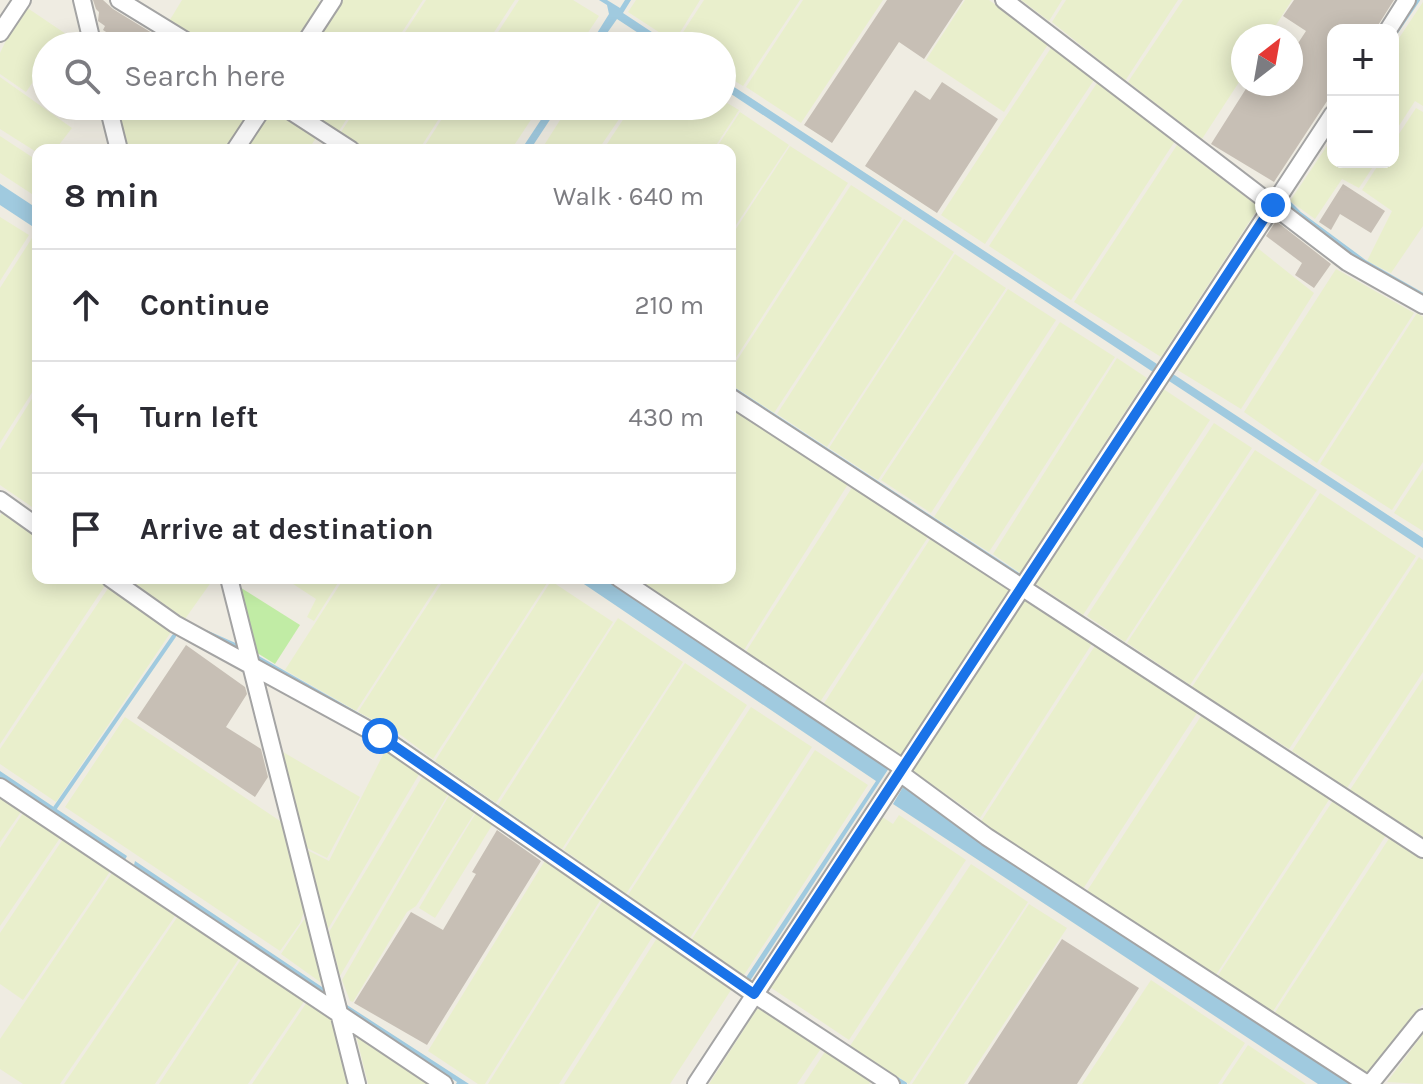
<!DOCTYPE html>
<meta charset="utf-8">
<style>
:root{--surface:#fff;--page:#f7f7f7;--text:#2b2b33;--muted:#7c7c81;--line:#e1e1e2}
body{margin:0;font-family:Karla,sans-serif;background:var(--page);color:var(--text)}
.controls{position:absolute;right:24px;top:24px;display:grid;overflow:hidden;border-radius:16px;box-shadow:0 4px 20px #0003}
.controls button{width:72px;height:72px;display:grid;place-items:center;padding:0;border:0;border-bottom:2px solid var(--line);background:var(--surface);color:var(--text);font:40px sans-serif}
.compass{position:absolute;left:1231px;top:24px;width:72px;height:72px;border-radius:50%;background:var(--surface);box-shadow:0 4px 20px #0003;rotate:31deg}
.stop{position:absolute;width:24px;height:24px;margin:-18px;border:6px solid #1a73e8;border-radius:50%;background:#fff}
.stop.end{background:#1a73e8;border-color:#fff;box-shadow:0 2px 8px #0008}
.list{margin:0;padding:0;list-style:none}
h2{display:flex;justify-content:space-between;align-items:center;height:104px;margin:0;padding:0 32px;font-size:34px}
h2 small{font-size:26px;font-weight:400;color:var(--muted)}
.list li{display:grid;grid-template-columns:52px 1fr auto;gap:24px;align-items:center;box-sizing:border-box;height:112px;padding:0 32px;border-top:2px solid var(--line)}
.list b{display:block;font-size:30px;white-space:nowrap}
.list em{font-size:26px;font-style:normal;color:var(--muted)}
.icon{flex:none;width:44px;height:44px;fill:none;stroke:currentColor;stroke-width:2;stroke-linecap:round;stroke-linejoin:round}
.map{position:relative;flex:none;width:1423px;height:1084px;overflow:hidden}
.search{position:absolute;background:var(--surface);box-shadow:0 4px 20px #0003;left:32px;top:32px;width:704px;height:88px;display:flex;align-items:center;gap:20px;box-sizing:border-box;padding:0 28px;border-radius:44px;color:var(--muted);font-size:30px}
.panel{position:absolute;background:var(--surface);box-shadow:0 4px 20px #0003;left:32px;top:144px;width:704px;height:440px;border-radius:16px}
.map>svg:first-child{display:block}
</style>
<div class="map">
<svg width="1423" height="1084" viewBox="0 0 1423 1084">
<rect width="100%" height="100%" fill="#efece2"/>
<path fill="#e9efcc" d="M182,0H317L321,3L294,46H205L168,23Z
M341,0H423L393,46H311Z
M426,0H515L485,46H396Z
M519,0H573L599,16L579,46H489Z
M636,0H700L674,42L628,12Z
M704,0H800L743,86L722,73V46H680L676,43Z
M803,0H883L801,123L746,87Z
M965,0H989L1049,43L1004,112L926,60Z
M1021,0H1062L1049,21Z
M1066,0H1178L1125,81L1052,22Z
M1183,0H1292L1269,36H1243V76L1202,139L1128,82Z
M1423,2V106L1415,101L1393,135V47Z
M23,5L66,34L58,46H46V63L26,92L0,74V53Z
M1051,48L1094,80L985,244L941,215Z
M0,77L72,128L55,150H38V153L0,129Z
M1097,83L1175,141L1071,300L989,246Z
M722,100L739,110L713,150H603L632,106H722Z
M127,106H257L227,150H126L117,120Z
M271,106L318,135L308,150H242Z
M295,106H355L337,134Z
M358,106H447L419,150H363L339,135Z
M450,106H540L511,150H422Z
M569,106H628L598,150H541Z
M1416,108L1423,112V226L1391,273L1367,261L1392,211L1362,190L1380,162H1393V143Z
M740,112L789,145L730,234V150H715Z
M0,136L38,161V198L0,173Z
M1333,137V162H1376L1359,188L1342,179L1315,219L1290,201Z
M1177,145L1259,207L1161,357L1074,302Z
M790,146L848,183L730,367V238Z
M851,185L902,218L774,413L730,384V371Z
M0,217L29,235L0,281Z
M904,219L954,252L827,447L777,414Z
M32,238L38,242V383L0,443V288Z
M1255,246L1314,293L1241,409L1176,369Z
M955,254L1006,288L878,480L829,448Z
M1336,269L1414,313L1317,463L1244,412Z
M1008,289L1056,320L931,513L881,480Z
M1417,313L1423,317V462L1392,510L1320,464Z
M1060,322L1115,357L989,552L934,517Z
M1117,358L1147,378L1020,573L993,554Z
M1162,388L1210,420L1083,615L1036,584Z
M38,389V504L35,509L0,485V450Z
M730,402L850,481L744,650L634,578H730Z
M1214,423L1252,448L1125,642L1087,616Z
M1255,450L1317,490L1190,685L1127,643Z
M1423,469V531L1394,513Z
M855,483L932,531L820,702L745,653Z
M1320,493L1416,556L1289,749L1192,687Z
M2,513L38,537V578H98L106,584L0,744V516Z
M934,533L1012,585L900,756L823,705Z
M1419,557L1423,560V672L1347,788L1292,751Z
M127,578H214L185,619Z
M284,578H341L314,621L307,617L316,599Z
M344,578H442L356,711L285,670Z
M445,578L549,580L433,759L398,733L358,712Z
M551,581L613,622L496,803L435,761Z
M109,587L171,632L56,802L0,764V749Z
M1026,593L1095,639L980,818L911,770Z
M618,618L683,662L562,849L498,805Z
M1098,641L1201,707L1083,889L980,823Z
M685,663L747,705L626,894L564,850Z
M1423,679V837L1350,790Z
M751,707L812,747L690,938L628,895Z
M1205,710L1332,795L1214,978L1085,894Z
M125,717L283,823L306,906L300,923L280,951L65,807Z
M386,749L421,771L328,929L305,849L329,861Z
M815,750L868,785L744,975L692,939Z
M283,752L360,797L327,858L305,847Z
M424,774L450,791L340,976L329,932Z
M451,792L477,809L416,906L407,912L353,1002L350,1001L342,980Z
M1336,796L1388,832L1270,1016L1215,980Z
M0,798L21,812L0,842Z
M477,811L494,822L435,918L419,908Z
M23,813L60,838L0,926V848Z
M899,815L966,860L849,1040L770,987L881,816L893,824Z
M1392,834L1423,854V1004L1366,1076L1272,1017Z
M63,839L111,870L23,1000L0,984V933Z
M546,859L601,899L485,1084H478L428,1051Z
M971,864L1028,902L909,1084L850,1046Z
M112,873L175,916L60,1084H23L0,1069V1039Z
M603,900L653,936L559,1084H488Z
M1029,904L1067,928L964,1084H912Z
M178,916L240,957L155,1084H64Z
M305,918L327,987L281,954Z
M657,938L731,990L670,1084H564Z
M242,958L305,1000L248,1084H159Z
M1151,980L1245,1043L1218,1084H1082Z
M307,1002L336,1022L350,1084H252Z
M757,1009L764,1010L822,1047L797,1084H709Z
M1423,1034V1084L1387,1082Z
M356,1035L427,1084H368Z
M1248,1045L1306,1084H1222Z
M826,1050L872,1080L869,1084H804Z"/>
<path fill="#c1eca5" d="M238,586L300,625L275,664L254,651Z"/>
<path fill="#a0cadf" d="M599,0H607L620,8L625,0H631L623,13L673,46H658L617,19L598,46H589L609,14L607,5Z
M722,79L1157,364L1153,372L722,88Z
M550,106H559L530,150H521Z
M0,184L38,209V230L0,205Z
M1173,374L1423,538V548L1169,381Z
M575,578H603L889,768L748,984L745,979L876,781Z
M0,771L127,856L125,860L0,777Z
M903,787L1358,1084H1318L893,804Z
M135,861L328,991L324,993L134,865Z
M347,1005L469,1084H456L457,1082L345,1008Z"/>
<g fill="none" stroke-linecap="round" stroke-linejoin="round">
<path stroke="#a0cadf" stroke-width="4" d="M1393,37L1418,0
M1285,199L1299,213L1365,262L1423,295
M730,387L1023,578
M206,632L242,648
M253,655L374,724
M385,730L539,836
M55,808L174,636
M892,1076L905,1084"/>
</g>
<path fill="#c7bfb5" d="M93,0H103L113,9L173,46H128L103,30L105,26L98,21L99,12L96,9Z
M887,0H963L924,59L899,42L832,143L804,125Z
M1294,0H1394L1375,30H1333V92L1274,182L1211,144L1249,84H1291V54L1306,31L1283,16Z
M942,82L998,119L937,213L865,166L915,90L930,100Z
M1343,184L1385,211L1371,233L1340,214L1331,230L1319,222Z
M1276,221L1331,264L1314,288L1295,275L1302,263L1266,236Z
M186,645L245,687L247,694L226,727L261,749L268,777L255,797L137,718Z
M497,830L541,861L427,1045L354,1003L411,912L443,930L476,874L472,872Z
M1062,939L1139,988L1077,1084H968Z"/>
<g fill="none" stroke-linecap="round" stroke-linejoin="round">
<g stroke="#a4a4a4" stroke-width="20">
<path id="minor" d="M82,0L93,46
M119,0L194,46
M1004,0L1347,262L1423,305
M1388,30L1407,0
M0,33L22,0
M303,46L333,0
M108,106L119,150
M283,106L351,150
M235,150L264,106
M730,397L1423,849
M0,500L38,527
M110,578L175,624L380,736L754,994L891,1084
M229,578L357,1084
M619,578L903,768
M900,773L987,837L1367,1084
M0,787L444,1084
M696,1084L1333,114
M1370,1084L1423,1018"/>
</g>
<use href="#minor" stroke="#fff" stroke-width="16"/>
</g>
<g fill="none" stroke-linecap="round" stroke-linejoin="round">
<path stroke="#1a73e8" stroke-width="10" d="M380,736L754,994L1273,205"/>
</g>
</svg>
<div class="controls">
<button>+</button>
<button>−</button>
</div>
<svg class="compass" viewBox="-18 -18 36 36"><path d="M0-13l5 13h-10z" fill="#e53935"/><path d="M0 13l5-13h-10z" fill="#7c7c81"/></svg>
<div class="stop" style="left:380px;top:736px"></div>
<div class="stop end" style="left:1273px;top:205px"></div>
<div class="search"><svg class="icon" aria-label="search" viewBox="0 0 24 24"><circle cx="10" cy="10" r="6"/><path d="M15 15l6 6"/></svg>Search here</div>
<section class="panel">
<h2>8 min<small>Walk · 640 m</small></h2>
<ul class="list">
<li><svg class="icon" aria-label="ahead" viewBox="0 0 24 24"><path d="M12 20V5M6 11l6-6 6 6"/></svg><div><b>Continue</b></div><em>210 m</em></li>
<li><svg class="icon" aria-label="left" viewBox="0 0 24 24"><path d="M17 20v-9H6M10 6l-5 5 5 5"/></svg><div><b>Turn left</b></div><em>430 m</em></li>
<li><svg class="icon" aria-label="arrive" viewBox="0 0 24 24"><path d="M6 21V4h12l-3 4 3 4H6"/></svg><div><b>Arrive at destination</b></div></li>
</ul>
</section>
</div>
